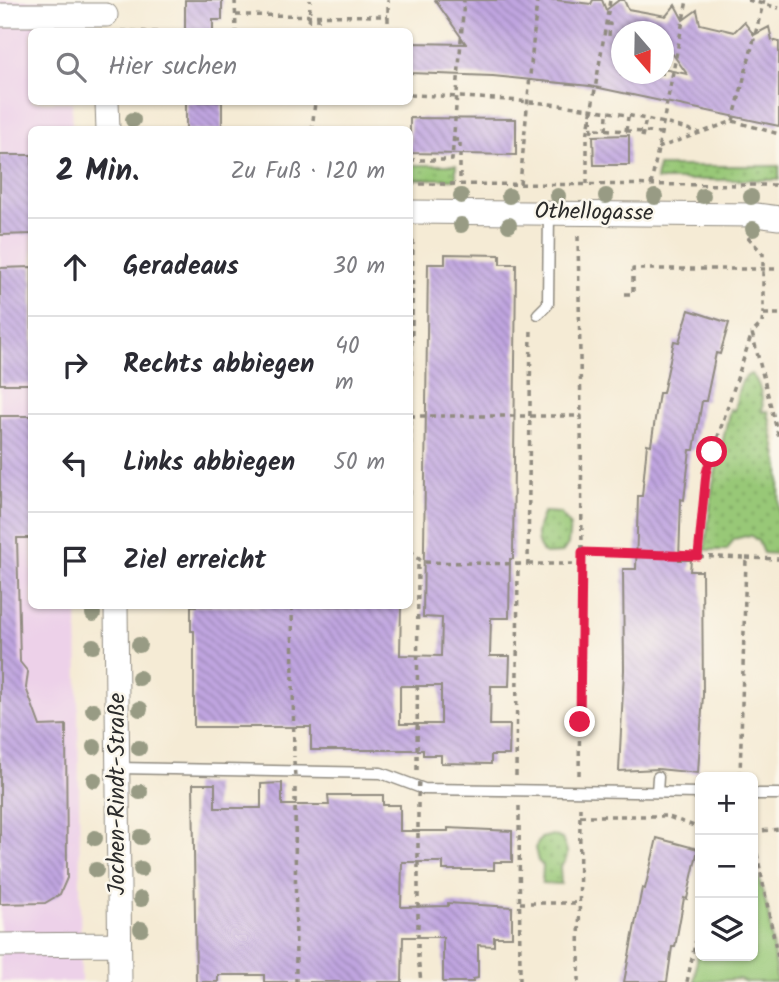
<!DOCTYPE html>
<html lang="de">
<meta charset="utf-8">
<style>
:root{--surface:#fff;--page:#f7f7f7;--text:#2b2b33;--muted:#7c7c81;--line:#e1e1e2}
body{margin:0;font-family:Kalam,sans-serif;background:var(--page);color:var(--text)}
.controls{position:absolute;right:21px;bottom:21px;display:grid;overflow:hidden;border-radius:10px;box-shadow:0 2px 5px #0004}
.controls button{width:63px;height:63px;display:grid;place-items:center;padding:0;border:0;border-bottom:2px solid var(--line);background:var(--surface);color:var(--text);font:35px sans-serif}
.compass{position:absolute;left:611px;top:21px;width:63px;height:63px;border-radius:50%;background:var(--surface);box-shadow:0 2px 5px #0004;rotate:160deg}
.stop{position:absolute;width:21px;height:21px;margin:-16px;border:5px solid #e11d48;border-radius:50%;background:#fff}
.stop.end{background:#e11d48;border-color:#fff;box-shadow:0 2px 7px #0008}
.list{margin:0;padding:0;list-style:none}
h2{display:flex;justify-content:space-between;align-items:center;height:91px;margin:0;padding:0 28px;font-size:30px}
h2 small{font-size:23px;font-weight:400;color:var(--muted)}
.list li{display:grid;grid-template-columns:46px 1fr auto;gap:21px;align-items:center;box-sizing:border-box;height:98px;padding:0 28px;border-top:2px solid var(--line)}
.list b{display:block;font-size:26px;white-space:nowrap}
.list em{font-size:23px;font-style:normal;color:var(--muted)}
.icon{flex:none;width:38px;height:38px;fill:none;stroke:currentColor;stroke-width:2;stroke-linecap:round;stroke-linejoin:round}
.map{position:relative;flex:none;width:779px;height:982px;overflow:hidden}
.search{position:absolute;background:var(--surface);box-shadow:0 2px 5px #0004;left:28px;top:28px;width:385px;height:77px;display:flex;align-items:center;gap:18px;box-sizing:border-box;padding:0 24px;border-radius:10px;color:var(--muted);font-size:26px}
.panel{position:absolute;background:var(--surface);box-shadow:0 2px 5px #0004;left:28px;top:126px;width:385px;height:483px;border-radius:10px}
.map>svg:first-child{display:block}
</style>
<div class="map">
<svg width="779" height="982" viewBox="0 0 779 982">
<defs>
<pattern id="park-dots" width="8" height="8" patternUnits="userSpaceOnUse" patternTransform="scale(1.75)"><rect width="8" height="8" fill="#98c877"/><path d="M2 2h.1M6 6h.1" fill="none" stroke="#7ca362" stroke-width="1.8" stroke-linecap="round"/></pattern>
<pattern id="building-back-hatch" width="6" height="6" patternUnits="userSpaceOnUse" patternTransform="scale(1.75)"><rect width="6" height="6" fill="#c0a5e0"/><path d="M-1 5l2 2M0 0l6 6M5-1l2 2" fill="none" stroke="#9c87b6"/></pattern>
</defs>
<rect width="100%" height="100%" fill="#fbf7ec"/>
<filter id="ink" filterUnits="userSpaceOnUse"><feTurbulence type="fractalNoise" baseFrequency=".0143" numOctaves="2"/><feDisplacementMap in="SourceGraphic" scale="14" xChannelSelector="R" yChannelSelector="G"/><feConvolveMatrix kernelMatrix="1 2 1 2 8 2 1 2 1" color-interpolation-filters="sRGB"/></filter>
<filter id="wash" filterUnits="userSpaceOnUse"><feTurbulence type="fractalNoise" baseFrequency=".00686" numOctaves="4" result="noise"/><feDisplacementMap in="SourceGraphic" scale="28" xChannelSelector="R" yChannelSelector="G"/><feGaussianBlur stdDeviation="1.57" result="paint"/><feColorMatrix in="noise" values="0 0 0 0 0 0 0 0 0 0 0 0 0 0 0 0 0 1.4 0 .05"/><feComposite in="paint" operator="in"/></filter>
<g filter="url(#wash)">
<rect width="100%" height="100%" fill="#f5ebd5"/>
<path fill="#edd1e9" d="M0,0H71V31L32,32V102H72V129L32,130V606H77L81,982H0Z"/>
<path fill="#98c877" stroke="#627a51" stroke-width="2" d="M759,878L768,912L777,982H746L739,979L694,982L700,938V956H753V880Z"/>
<path fill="url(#park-dots)" stroke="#627a51" stroke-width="2" d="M410,165H456V179H410Z
M658,166H779V180H656Z
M751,374C760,381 764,401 762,412L768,411L779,468V554L763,553L758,541L750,535L734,539L727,550H705L713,484L730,409L734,411C738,398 737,379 751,374Z
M544,512L560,513L570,525L568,544L562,553L545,554C532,542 537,526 544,512Z
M553,835L562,839C568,850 570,858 560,867L561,884L542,883L543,866L538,861L535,848L541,838Z"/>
<g id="blocks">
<path fill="url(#building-back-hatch)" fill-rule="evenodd" d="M185,0H222V20H213V32H185Z
M435,0H556L591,4L593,0H602L606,10L619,0H624L628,9L666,16L675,5L683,20L697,10L700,24L734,32L744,22L754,35L769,27L772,40L779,42V126L590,86L493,76L410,73V43L466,44ZM621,32H663L664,42L687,74L663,69V74H621Z
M186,102H222V130H186Z
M410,118L516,119V155L410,153Z
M629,135V165H594L593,136Z
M0,155H32V234L0,235Z
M445,254L500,255V264H516L513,559H510L509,618H491L490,656H510L509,686H491L490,725H510L509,755H491V764L441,763V755H423V750H311V727H194V631H191V606H401L400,655L441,656L442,618L423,617L428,264H445ZM400,686H441V724H400Z
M32,267V384H0V268Z
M689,310L729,323L720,354L716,353L706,401H702L694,450H690L684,500L681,499L679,560H691L690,571H702L703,695L698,773L658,769L619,771L624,670L623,569H636L638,496H642L647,444L651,445L659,393H663L674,341L679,342Z
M0,416H32V538H17L20,662L28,672L26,688L40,726L66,725L67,878L60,894L45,903L0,904Z
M282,783V805H329L328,795H383V805H400V831H448V828L512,831V862H494V870H443V862H402L401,907L448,906V903L512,907V937H494V946L478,945V978L473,979V982H443V937H403L402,982H264V975H218V982H196L193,784H215V808H261V784Z
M657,838L698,849L687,899L684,898L675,947H672L667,982H624L642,888L645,889Z"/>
</g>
</g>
<g filter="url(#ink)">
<use href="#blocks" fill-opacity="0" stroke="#908b80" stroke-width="2"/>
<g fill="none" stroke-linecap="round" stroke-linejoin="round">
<g stroke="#908b80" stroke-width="13">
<path id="lane" d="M538,314L548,304L549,213
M119,768L381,773L424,789L700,793
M657,792L658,777
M753,794H779"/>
</g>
<g stroke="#908b80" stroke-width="25">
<path id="street" d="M0,15H106
M107,102L108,130
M410,212L756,215L779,218
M116,606L120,982
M0,945L119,944"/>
</g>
<path stroke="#908b80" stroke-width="3.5" stroke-dasharray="5 5" stroke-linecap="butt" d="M235,0L236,32
M748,0L779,8
M236,15L388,16
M318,16V32
M607,24H610L609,36
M122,31L158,32
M309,32L310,0
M388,32V0
M410,95C506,98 605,105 698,132
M591,117L592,133
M733,121L779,134
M596,129L661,133
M312,130L315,102
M606,130L607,115
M626,131L628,117
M642,137L646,119
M453,140H460V184
M658,148L733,121L764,0
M410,160H452L464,0
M410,184L779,185
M520,184L537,0
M587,184V137L610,0
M651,185L687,0
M578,236L581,416
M748,237L763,254V314
M625,294H633V269H779
M779,314H763L762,323L752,333L779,438
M410,416H581L582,552
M410,495L413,235
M410,550L422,562L518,564
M697,556L706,473L752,333
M746,558L779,559
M528,564H582
M292,606L294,757
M417,770L418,559
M579,775L582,552L746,558L740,777
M516,776L518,564H528L531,326
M295,788L296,982
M418,803V957L421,982
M519,806L520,982
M580,816H666L700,828
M753,832L779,829
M753,834L779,963
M520,903H579
M579,982L580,806
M687,982L700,920"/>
<use href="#lane" stroke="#fff" stroke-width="10"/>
<use href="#street" stroke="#fff" stroke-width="23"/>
<path stroke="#908b80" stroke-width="3.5" stroke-dasharray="5 5" stroke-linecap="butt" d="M294,761L295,777
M418,797L419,780"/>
</g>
<g fill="#989b84">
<circle cx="133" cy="120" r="8"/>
<circle cx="461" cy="196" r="8"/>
<circle cx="509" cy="196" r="8"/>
<circle cx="558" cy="196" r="8"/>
<circle cx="606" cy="196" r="8"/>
<circle cx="703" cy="196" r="8"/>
<circle cx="655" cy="197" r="8"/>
<circle cx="751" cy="197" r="8"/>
<circle cx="461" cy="225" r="8"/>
<circle cx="509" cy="225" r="8"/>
<circle cx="753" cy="229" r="8"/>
<circle cx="93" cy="614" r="8"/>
<circle cx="139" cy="645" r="8"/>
<circle cx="93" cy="646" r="8"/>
<circle cx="139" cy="678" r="8"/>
<circle cx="140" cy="709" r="8"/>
<circle cx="93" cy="710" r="8"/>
<circle cx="94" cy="747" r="8"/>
<circle cx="139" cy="748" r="8"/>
<circle cx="94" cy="780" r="8"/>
<circle cx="140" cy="792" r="8"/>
<circle cx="141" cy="837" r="8"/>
<circle cx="95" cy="838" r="8"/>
<circle cx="141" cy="869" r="8"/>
<circle cx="96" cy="870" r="8"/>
<circle cx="141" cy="899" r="8"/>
<circle cx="141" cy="929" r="8"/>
</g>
</g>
<g fill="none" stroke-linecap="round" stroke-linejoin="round" filter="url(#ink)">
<path stroke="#e11d48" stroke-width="9" d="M580,722L582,552L698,556L706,473L712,452"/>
</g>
<g text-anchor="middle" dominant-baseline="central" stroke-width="5" stroke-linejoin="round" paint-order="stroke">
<g font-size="23" fill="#2b2b2b" stroke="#fbf7ec">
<text transform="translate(594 213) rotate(1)">Othellogasse</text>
<text transform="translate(118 794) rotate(-90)">Jochen-Rindt-Straße</text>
</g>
</g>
</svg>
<div class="controls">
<button>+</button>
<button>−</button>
<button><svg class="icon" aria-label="layers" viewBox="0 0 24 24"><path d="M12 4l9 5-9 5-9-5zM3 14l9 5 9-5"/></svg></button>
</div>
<svg class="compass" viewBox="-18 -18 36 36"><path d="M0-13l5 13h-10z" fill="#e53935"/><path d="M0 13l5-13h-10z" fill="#7c7c81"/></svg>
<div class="stop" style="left:712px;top:452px"></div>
<div class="stop end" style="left:580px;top:722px"></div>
<div class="search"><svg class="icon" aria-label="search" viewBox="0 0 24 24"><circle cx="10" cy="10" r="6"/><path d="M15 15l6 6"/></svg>Hier suchen</div>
<section class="panel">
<h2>2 Min.<small>Zu Fuß · 120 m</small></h2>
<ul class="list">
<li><svg class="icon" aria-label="ahead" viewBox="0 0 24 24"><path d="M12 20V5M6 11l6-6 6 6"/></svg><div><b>Geradeaus</b></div><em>30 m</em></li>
<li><svg class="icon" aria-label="right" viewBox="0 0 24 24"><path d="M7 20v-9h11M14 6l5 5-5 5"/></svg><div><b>Rechts abbiegen</b></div><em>40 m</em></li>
<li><svg class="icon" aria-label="left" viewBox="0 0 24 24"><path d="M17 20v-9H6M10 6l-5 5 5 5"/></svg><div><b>Links abbiegen</b></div><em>50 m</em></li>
<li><svg class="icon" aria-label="arrive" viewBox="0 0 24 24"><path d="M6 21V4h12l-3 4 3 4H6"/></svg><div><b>Ziel erreicht</b></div></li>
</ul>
</section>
</div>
